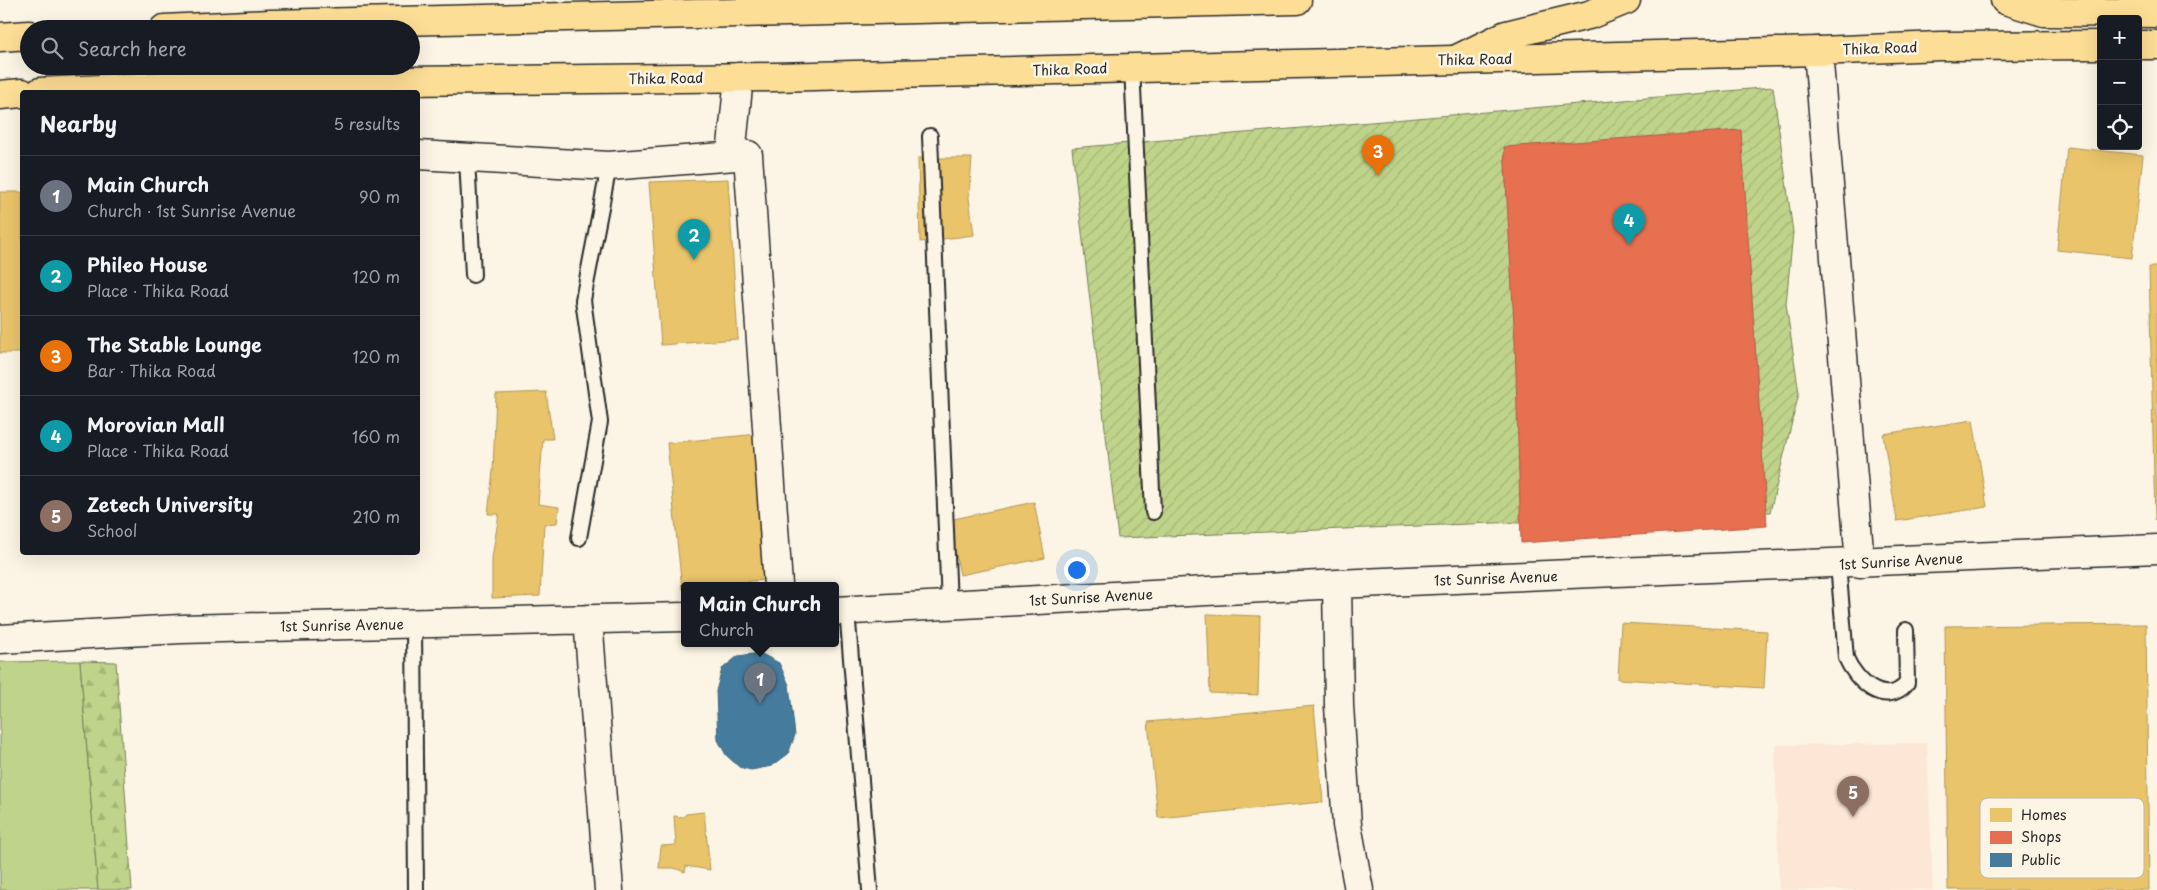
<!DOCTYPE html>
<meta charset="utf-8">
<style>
:root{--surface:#171b24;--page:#20242c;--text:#f1f3f6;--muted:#9ea1a6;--line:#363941;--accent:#d1495b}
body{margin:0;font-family:"Playpen Sans",sans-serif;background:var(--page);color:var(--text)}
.controls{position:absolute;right:15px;top:15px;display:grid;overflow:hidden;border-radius:5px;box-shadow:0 5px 20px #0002}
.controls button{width:45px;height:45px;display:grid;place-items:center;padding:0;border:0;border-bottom:1px solid var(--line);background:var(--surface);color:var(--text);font:25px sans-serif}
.you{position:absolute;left:1076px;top:569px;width:18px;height:18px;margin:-12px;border:4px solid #fff;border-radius:50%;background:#1a73e8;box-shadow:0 0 0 8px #1a73e833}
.badge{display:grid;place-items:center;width:32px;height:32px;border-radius:50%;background:var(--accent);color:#fff;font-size:16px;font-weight:700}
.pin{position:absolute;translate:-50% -41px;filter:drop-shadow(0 1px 2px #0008)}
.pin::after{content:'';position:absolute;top:26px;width:18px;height:15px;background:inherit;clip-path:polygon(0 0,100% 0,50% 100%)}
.popup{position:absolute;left:681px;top:582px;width:158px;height:65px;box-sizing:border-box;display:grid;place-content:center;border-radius:5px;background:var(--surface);filter:drop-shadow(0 1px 4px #0005);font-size:16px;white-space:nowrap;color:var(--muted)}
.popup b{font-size:19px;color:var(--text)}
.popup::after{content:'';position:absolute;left:50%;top:100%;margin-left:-10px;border:10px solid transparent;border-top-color:var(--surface)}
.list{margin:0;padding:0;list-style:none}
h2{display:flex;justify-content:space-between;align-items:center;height:65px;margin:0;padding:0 20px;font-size:21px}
h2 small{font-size:16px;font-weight:400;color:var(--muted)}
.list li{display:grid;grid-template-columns:32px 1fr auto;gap:15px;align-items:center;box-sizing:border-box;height:80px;padding:0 20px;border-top:1px solid var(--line)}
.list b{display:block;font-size:19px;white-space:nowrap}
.list p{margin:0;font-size:16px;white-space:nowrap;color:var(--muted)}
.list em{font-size:16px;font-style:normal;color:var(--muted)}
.icon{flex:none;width:28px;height:28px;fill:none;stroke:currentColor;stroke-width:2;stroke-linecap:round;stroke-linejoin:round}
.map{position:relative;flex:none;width:2157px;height:890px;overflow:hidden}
.search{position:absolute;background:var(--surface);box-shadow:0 5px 20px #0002;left:20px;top:20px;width:400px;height:55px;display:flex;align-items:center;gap:12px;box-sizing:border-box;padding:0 18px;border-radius:28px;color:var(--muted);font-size:19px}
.panel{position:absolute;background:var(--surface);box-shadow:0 5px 20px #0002;left:20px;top:90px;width:400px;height:465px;border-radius:5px}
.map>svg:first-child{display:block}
</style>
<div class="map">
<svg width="2157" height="890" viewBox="0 0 2157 890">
<defs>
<pattern id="forest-firs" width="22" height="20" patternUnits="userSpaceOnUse" patternTransform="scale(1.25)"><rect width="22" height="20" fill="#bfd48a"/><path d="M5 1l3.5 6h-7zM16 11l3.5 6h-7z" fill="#a4b677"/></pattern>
<pattern id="garden-furrows" width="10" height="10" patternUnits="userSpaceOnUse" patternTransform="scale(1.25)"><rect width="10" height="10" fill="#bfd48a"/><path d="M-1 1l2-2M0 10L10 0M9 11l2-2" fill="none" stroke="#a4b677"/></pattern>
</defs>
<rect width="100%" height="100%" fill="#fcf5e5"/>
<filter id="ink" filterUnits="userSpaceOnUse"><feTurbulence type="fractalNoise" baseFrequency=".02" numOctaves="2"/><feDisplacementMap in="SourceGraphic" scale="10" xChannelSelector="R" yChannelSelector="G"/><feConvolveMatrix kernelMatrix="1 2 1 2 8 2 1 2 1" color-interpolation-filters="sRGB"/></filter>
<g filter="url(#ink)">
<path fill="#fce6d5" d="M1927,743L1933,890H1779L1775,745Z"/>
<path fill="#bfd48a" stroke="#75805a" d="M80,661L98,890H0V662Z"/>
<path fill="url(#forest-firs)" stroke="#75805a" d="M80,661L116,662L132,890H98Z"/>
<path fill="url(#garden-furrows)" stroke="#75805a" d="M1773,87L1793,232L1786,304L1799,393L1770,512L1118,538L1072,148Z"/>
<path fill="#e9c46a" stroke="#b09657" d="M2067,147L2143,155L2132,258L2057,250Z
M918,158H972L969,198L974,235L920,242Z
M728,179L738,339L661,345L649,182Z
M0,192H22V353H0Z
M2149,267H2157V520H2155Z
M546,392L553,439H543L538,504L559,507L557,523L544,524L540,596L492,598V558L499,514H488L493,471L496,394Z
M1973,420L1987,507L1897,521L1883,434Z
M758,434L773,579L714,585H685V588L682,589L667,443Z
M1034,502L1045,558L960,575L949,520Z
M1207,614L1260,616L1258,695L1210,693Z
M1621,623L1767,631L1764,688L1618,679Z
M2146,624L2149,890H1948L1945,626Z
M1314,706L1323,802L1158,818L1148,722Z
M704,812L710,870L686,866L685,872L674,868H659L661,846L676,845L674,816L683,817L686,814Z"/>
<path fill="#e76f51" stroke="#af5b46" d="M1741,130L1767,526L1521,543L1515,343L1504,147Z"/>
<path fill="#457b9d" stroke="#3d637b" d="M760,653L779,663L789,685L795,735L788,754L772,766L751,770L739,767L726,755L718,740L716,691L722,669L738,656Z"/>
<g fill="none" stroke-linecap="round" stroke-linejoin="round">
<g stroke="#2b2b2b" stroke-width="18">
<path id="lane" d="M1132,67L1153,512
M930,136L949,605
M467,158L473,275
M579,538L600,422L583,300L609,166
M1838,564L1846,658C1856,681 1885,709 1907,683L1906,630
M847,610L870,890
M414,623L416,890"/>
</g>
<g stroke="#2b2b2b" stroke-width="31">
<path id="street" d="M1818,51L1860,563
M418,155L609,166L748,155L778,585
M731,156L739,77
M1337,584L1339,706L1347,825L1359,890
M835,611L1337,584L2157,549
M588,619L609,890
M0,639L181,629L685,617"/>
</g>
<g stroke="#2b2b2b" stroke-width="31">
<path id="primary" d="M2138,45H2157
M40,92L223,83L774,77L1818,51L1940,46L2101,45
M0,95L22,93"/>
</g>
<g stroke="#2b2b2b" stroke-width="31">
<path id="highway" d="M2005,0L2044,12L2157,13
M164,29L270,24L1297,0
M0,37L29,35
M1457,59L1506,35L1589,15L1626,0"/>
</g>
<use href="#lane" stroke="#fcf5e5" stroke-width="14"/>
<use href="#street" stroke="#fcf5e5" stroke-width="28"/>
<use href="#primary" stroke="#fdde96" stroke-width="28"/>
<use href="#highway" stroke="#fdde96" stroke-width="28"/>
</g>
</g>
<g text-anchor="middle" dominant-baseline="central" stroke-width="5" stroke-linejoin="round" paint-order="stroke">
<g font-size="14" fill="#2b2b2b" stroke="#fcf5e5">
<text transform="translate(1880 48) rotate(-2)">Thika Road</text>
<text transform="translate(1475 59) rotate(-1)">Thika Road</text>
<text transform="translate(1070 69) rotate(-2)">Thika Road</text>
<text transform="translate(666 78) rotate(-1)">Thika Road</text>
<text transform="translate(1901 561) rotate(-3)">1st Sunrise Avenue</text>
<text transform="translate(1496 578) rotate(-2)">1st Sunrise Avenue</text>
<text transform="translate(1091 597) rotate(-3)">1st Sunrise Avenue</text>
<text transform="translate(342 625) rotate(-1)">1st Sunrise Avenue</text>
</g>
</g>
<rect x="1980" y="798" width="164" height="80" rx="8" fill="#fcf5e5" stroke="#bdb8ad" stroke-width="1"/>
<rect x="1990" y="808" width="22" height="14" fill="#e9c46a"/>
<rect x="1990" y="831" width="22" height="13" fill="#e76f51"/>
<rect x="1990" y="853" width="22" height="14" fill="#457b9d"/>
<g font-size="14" fill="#2b2b2b">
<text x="2021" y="820">Homes</text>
<text x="2021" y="842">Shops</text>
<text x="2021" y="865">Public</text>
</g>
</svg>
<div class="controls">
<button>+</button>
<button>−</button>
<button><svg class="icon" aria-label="locate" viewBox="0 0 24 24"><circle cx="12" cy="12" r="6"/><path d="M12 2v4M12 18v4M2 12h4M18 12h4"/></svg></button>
</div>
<div class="you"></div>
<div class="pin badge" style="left:760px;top:704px;background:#6b7280">1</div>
<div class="popup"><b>Main Church</b>Church</div>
<div class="pin badge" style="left:694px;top:260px;background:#0f9aa8">2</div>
<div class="pin badge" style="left:1378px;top:176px;background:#e8710a">3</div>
<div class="pin badge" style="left:1629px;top:245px;background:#0f9aa8">4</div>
<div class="pin badge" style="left:1853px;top:817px;background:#8d6e63">5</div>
<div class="search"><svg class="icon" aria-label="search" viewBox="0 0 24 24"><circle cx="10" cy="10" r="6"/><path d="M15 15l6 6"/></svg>Search here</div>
<section class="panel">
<h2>Nearby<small>5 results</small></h2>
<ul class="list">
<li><span class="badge" style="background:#6b7280">1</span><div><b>Main Church</b><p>Church · 1st Sunrise Avenue</p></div><em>90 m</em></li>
<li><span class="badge" style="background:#0f9aa8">2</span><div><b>Phileo House</b><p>Place · Thika Road</p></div><em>120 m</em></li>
<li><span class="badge" style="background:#e8710a">3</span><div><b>The Stable Lounge</b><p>Bar · Thika Road</p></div><em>120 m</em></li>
<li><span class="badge" style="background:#0f9aa8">4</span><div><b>Morovian Mall</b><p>Place · Thika Road</p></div><em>160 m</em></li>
<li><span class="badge" style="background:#8d6e63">5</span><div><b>Zetech University</b><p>School</p></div><em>210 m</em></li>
</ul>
</section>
</div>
